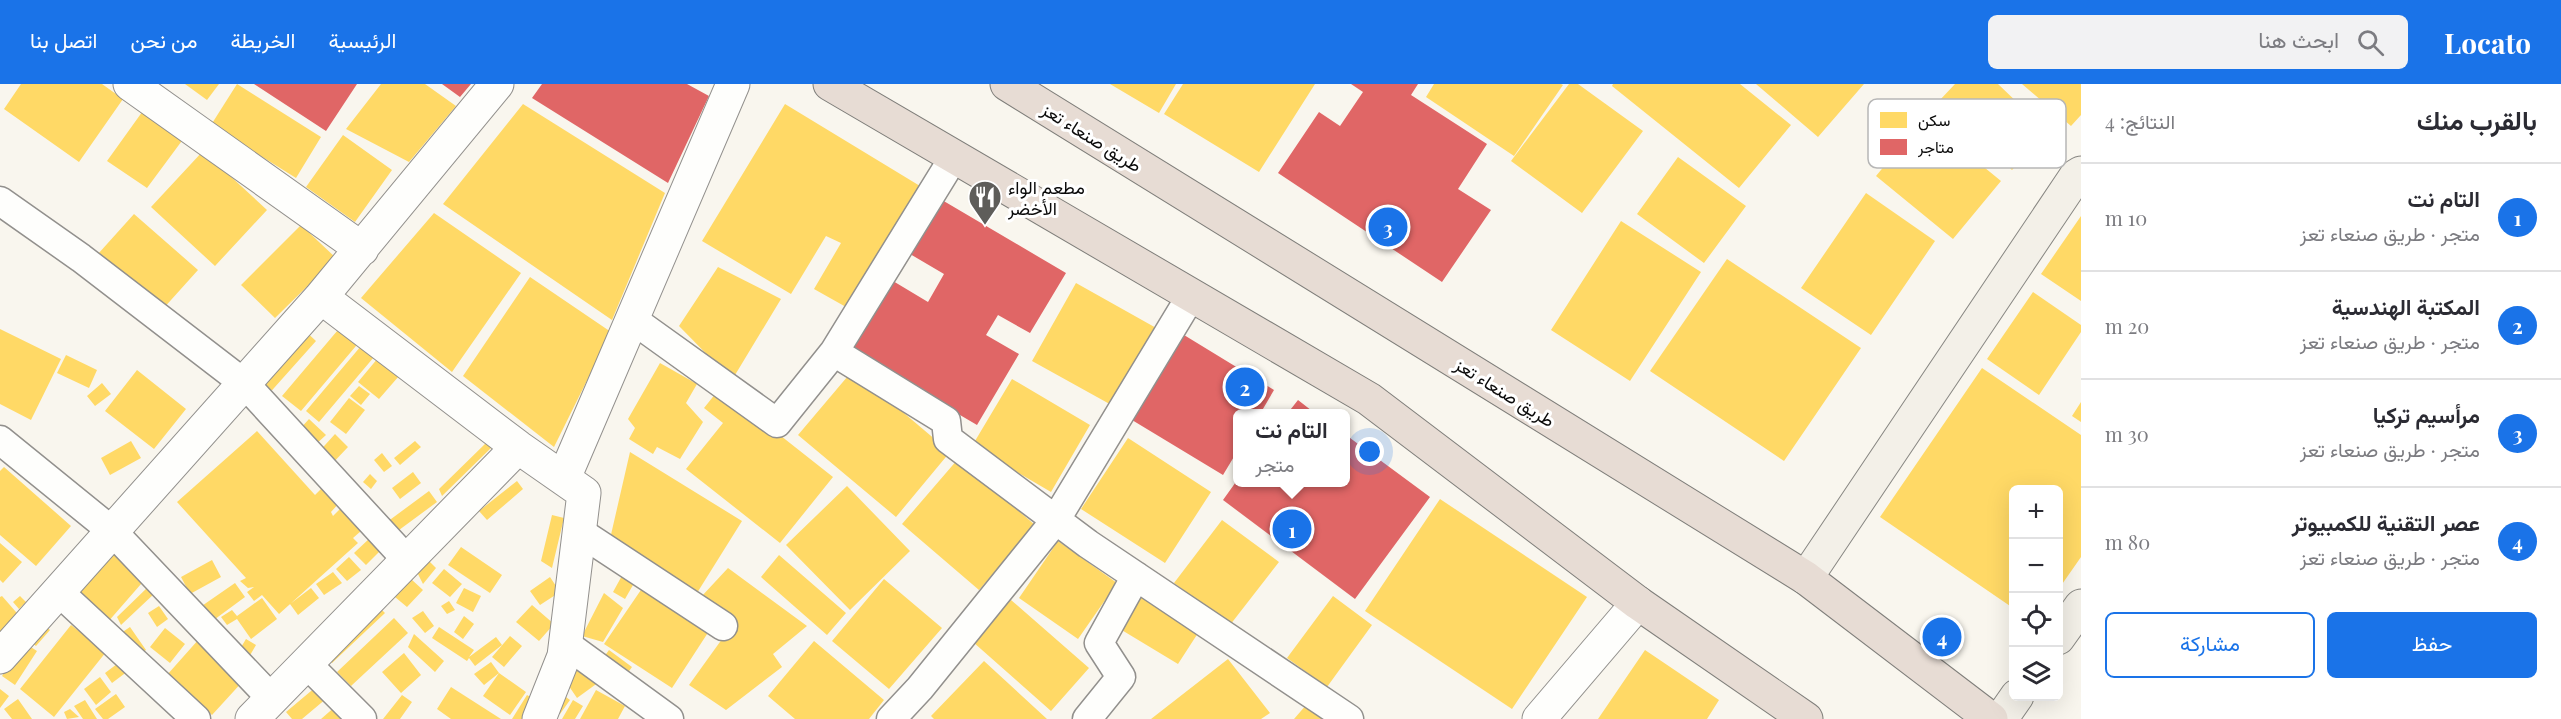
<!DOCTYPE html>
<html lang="ar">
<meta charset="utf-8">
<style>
:root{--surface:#fff;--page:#f2f2f3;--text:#2b2b33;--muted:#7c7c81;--line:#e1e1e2;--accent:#1a73e8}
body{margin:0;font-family:"Playfair Display",Vazirmatn,serif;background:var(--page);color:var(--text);direction:rtl}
.controls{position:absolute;right:18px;bottom:18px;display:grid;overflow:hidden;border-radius:9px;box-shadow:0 6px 24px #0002}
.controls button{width:54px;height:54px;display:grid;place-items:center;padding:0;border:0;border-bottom:2px solid var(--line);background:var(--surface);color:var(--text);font:30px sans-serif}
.you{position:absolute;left:1370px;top:368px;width:21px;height:21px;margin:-15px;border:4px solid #fff;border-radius:50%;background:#1a73e8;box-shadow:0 0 0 9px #1a73e833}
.badge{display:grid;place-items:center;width:39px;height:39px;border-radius:50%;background:var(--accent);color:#fff;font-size:20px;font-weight:700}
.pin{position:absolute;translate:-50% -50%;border:3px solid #fff;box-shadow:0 2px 6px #0006}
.popup{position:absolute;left:1233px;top:325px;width:117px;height:78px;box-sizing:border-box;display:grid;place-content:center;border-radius:9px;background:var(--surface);filter:drop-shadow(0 2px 4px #0005);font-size:20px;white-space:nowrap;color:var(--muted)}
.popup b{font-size:22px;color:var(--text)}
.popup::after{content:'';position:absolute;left:50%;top:100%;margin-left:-12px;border:12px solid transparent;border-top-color:var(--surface)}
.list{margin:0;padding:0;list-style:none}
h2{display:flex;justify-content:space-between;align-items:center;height:78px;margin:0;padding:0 24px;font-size:26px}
h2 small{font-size:20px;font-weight:400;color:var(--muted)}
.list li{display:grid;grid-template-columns:39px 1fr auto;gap:18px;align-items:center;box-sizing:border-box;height:108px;padding:0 24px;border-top:2px solid var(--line)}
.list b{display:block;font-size:22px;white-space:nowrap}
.list p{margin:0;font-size:20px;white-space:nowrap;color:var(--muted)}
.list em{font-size:20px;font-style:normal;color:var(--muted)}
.actions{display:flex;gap:12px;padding:18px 24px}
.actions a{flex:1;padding:14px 0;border:2px solid var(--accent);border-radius:9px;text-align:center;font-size:21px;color:var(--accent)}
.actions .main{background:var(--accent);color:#fff}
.icon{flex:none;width:33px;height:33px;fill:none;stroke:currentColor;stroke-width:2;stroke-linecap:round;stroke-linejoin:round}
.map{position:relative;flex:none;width:2081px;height:635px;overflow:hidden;direction:ltr}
header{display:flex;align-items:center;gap:36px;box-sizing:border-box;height:84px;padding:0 30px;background:var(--accent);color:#fff}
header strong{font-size:28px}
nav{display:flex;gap:33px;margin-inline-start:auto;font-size:21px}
.search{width:420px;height:54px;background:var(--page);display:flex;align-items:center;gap:15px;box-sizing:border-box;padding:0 21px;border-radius:9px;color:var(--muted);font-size:22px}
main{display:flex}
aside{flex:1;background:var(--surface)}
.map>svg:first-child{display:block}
</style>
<header>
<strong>Locato</strong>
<div class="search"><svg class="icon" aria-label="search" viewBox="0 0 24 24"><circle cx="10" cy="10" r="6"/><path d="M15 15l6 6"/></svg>ابحث هنا</div>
<nav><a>الرئيسية</a><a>الخريطة</a><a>من نحن</a><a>اتصل بنا</a></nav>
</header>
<main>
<aside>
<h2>بالقرب منك<small>النتائج: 4</small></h2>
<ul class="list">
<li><span class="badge">1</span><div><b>التام نت</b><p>متجر · طريق صنعاء تعز</p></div><em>10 m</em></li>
<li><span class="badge">2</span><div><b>المكتبة الهندسية</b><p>متجر · طريق صنعاء تعز</p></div><em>20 m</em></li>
<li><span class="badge">3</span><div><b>مرأسيم تركيا</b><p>متجر · طريق صنعاء تعز</p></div><em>30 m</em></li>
<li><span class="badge">4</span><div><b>عصر التقنية للكمبيوتر</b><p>متجر · طريق صنعاء تعز</p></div><em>80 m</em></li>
</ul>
<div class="actions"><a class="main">حفظ</a><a>مشاركة</a></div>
</aside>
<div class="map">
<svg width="2081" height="635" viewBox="0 0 2081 635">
<rect width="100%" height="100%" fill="#f9f6ee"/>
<path fill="#ffd966" d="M21,0H102L123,15L79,78L4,25Z
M185,0H219L207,16Z
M237,0L321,53L296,94L211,41Z
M381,0H425L456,22L409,78L346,45Z
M1110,0H1176L1159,29Z
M1183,0H1315L1259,88L1164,30Z
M1434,0H1561L1563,1L1514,72L1426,13Z
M1569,0H1578L1643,47L1582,129L1511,77Z
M1613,0H1740L1791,41L1739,104L1612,2Z
M1756,0H1864L1818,53Z
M1955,0H1998L2048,48L2012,86L1939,17Z
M2022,0H2081V31L2071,42Z
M523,20L665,109L612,236L443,120Z
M785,20L920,102L846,223L814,205L841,159L826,152L791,210L702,157Z
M145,24L184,54L147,104L107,77Z
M1924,34L2001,97L1953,155L1876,92Z
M343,51L392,86L355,138L306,103Z
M203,67L267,126L215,182L151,123Z
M1678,73L1746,122L1704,179L1637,130Z
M1866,109L1935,157L1871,251L1801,204Z
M434,129L521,189L452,288L361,214Z
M134,130L198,186L162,226L98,170Z
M2081,132V217L2041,190Z
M1621,137L1701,188L1630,297L1551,246Z
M301,141L336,174L275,234L241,201Z
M1727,175L1861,264L1784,377L1650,287Z
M718,183L781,215L732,296L679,242Z
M530,193L611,248L554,363L463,292Z
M1076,199L1158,245L1115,323L1032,277Z
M2033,208L2081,241V248L2039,311L1987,275Z
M343,240L361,256L301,327L282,312Z
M301,243L316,257L266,313L251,300Z
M0,245L61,275L31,336L0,320Z
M361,262L374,273L319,338L306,327Z
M66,271L97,286L89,304L57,289Z
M378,274L399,292L379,315L358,298Z
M660,279L697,300L686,319L703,338L680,375L657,363L653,370L629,355L635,344L628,335Z
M1982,284L2081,351V473L2058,506V406L2013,405V524L1880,433Z
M137,286L186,325L154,365L105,327Z
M853,286L950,368L896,433L798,351Z
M1012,295L1090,341L1051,408L972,362Z
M102,299L111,310L95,322L87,312Z
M359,302L370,310L361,321L350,312Z
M720,304L833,393L780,459L686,385L723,339L704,324Z
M349,314L365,326L346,350L330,338Z
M2081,318V338L2072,332Z
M309,335L326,351L314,362L298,347Z
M257,347L315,411L323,403L340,418L331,428L333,432L341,424L361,447L353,454L358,459L279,530L262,511L254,517L247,508L254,503L248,504L240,497L246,494L177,418Z
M335,350L348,363L329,383L316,371Z
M1128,354L1211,408L1165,479L1081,425Z
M131,357L141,374L110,391L101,374Z
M415,357L421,363L400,381L394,374Z
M487,358L492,363L442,412L439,405Z
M630,368L742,437L697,509L610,455Z
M382,369L392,382L384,388L374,376Z
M958,375L1035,441L979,506L902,440Z
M4,383L71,442L36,482L0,451V387Z
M413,388L421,399L400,415L392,404Z
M370,390L377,397L371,405L363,398Z
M517,397L523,405L487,436L479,427Z
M847,402L910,467L850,526L786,461Z
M429,407L437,418L395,449L387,438Z
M1440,415L1587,513L1512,625L1365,527Z
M552,431L564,434L552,484L541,477Z
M1222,436L1279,478L1230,541L1174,499Z
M371,453L382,465L366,481L354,469Z
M1058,457L1117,499L1078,555L1019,514Z
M0,459L22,478L3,499L0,496Z
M112,461L148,492L107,539L70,508Z
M461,463L502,491L490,509L448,481Z
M779,471L846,529L827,551L761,493Z
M349,473L361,486L347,497L336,485Z
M212,476L221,493L190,510L181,493Z
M428,476L436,484L423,500L417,488Z
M728,484L807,542L773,570L782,583L726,626L689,601L735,537L701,513Z
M444,485L462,500L450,513L432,499Z
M333,488L342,499L324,511L316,500Z
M624,488L637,494L625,515L613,508Z
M550,493L560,508L540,521L530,507Z
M411,495L423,506L407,523L395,513Z
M884,495L942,544L889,605L832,557Z
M235,499L245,513L207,541L196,526Z
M645,500L711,544L672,604L604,560Z
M149,502L155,509L121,541L117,533Z
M311,504L319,514L298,531L290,520Z
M464,504L481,512L473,528L456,519Z
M604,509L623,524L603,558L582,552Z
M1140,510L1200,546L1178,580L1120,545Z
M2,512L23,536L0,557V513Z
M20,512L26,518L19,525L13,518Z
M1333,512L1372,541L1327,603L1287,574Z
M262,514L277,535L251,555L237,535L227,541L221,533L232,526L237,532Z
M1011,516L1089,584L1051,627L973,558Z
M449,517L455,526L447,530L441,522Z
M376,520L385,529L332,579L323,569Z
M532,521L554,540L539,557L516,538Z
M159,522L168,535L157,543L148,529Z
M423,527L434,542L425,549L412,534Z
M464,532L474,540L463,555L454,548Z
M394,534L408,549L351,602L337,588Z
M42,539L50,546L36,562L28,556Z
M71,541L106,568L54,633L20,605Z
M130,543L146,566L136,573L121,549Z
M439,543L474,566L469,573L496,553L502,561L475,582L469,574L467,577L432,554Z
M165,544L185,560L170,579L150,563Z
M414,550L444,577L435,588L408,563Z
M510,552L522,562L504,583L492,573Z
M199,555L244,596L212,631L167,591Z
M246,555L256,561L249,573L237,570Z
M814,557L884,616L869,635H795L768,612Z
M23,558L37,567L15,601L2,592Z
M609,566L632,583L624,594L601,577Z
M1645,566L1719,616L1707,635H1598Z
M404,569L421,591L401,609L382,588Z
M1228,575L1270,629L1261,635H1151Z
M121,577L128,587L112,599L105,589Z
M584,577L599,598L577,614L562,592Z
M984,577L1047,635H934L931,632Z
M491,578L499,589L484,601L474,590Z
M499,589L526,608L510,631L483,612Z
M100,593L111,608L96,621L84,605Z
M317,602L327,614L302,635H292L286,628Z
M451,603L501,635H451L437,625Z
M0,605L9,612L0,624Z
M596,606L625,622L618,635H580Z
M559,608L570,616L560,630L549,622Z
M116,610L125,623L108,635H103L95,625Z
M402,611L412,618L400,635H383Z
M527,611L537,617L525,635H512Z
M18,615L32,635H12L4,625Z
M85,616L97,635H83L74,622Z
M573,616L583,622L575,635H562Z
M1307,620L1324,635H1294Z
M337,621L350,635H321Z
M70,625L79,633L67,635L64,628Z"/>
<path fill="#e06666" d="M254,0H357L326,47Z
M442,0H471L460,13Z
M542,0H687L709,12L668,99L532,14Z
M1351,0H1418L1411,11L1487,60L1458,105L1491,126L1442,198L1278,89L1319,28L1340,42L1363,8Z
M942,116L1066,189L1030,249L998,231L986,251L1019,270L977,341L846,264L888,194L928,218L944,190L910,170Z
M1184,251L1274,306L1260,330H1238V366L1223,391L1132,336Z
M1298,316L1316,330H1287Z
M1346,351L1430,413L1355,515L1223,416L1238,395V398H1346Z"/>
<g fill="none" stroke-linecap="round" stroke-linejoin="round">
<g stroke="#92908d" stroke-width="31">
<path id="lane" d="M0,117L81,174L245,300L407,476
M632,235L777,339L834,268L954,73
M834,268L946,337L948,355L1088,460L1349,635
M0,356L112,447L272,615
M580,448L723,542
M59,508L196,635
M566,560L669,635
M306,579L362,635
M891,635L920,604L1055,437L1191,212
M1087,635L1121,593L1099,559L1136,492"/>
</g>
<g stroke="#92908d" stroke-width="35">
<path id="street" d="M130,0L362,165
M321,213L518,363L584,409L564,572L539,635
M564,394L733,0
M0,573L321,213L497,0
M252,635L518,363
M1539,635L1638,519"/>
</g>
<g stroke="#888783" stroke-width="35">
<path id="secondary" d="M1806,494L2076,92L2081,89
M2058,554L2081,522
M2001,635L2017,612"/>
</g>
<g stroke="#7f7e7a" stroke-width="35">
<path id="highway" d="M830,0L1369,315L1638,519L1806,635
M1007,0L1806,494L1991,635"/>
</g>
<use href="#lane" stroke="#fefefc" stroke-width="28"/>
<use href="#street" stroke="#fefefc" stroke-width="33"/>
<use href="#secondary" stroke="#f3f0e8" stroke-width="33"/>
<use href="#highway" stroke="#e7dcd4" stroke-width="33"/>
</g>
<defs>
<g id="restaurant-pin" transform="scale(1.725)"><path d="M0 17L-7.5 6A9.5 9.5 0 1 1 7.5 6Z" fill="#5e5d5a" stroke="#fff"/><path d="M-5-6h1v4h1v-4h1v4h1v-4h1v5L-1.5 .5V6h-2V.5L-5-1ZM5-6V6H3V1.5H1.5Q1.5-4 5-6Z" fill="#fff"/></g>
</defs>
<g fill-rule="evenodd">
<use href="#restaurant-pin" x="985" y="113"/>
</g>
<g text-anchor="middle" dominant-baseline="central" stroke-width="6" stroke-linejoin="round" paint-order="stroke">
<g font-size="18" fill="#0a0a0a" stroke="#fff">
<text transform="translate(1092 53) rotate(32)">طريق صنعاء تعز</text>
<text transform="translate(1505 308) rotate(32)">طريق صنعاء تعز</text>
</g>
<g font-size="18" fill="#0a0a0a" stroke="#fff" text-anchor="start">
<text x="1008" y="103">مطعم الواء<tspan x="1008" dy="21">الأخضر</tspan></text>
</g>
</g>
<rect x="1868" y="15" width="198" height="69" rx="9" fill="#fff" stroke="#b6b6b6" stroke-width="1.5"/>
<rect x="1880" y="28" width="27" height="16" fill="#ffd966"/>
<rect x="1880" y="55" width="27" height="16" fill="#e06666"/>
<g font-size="16" fill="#0a0a0a">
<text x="1918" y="42">سكن</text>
<text x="1918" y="69">متاجر</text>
</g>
</svg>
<div class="controls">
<button>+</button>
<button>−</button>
<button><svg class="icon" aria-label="locate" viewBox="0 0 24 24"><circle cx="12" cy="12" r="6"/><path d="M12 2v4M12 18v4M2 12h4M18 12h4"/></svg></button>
<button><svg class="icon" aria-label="layers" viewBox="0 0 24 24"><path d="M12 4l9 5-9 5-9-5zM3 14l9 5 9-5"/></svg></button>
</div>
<div class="you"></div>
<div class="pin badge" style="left:1292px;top:445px">1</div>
<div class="popup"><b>التام نت</b>متجر</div>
<div class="pin badge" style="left:1245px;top:303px">2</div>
<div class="pin badge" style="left:1388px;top:143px">3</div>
<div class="pin badge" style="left:1942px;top:553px">4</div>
</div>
</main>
